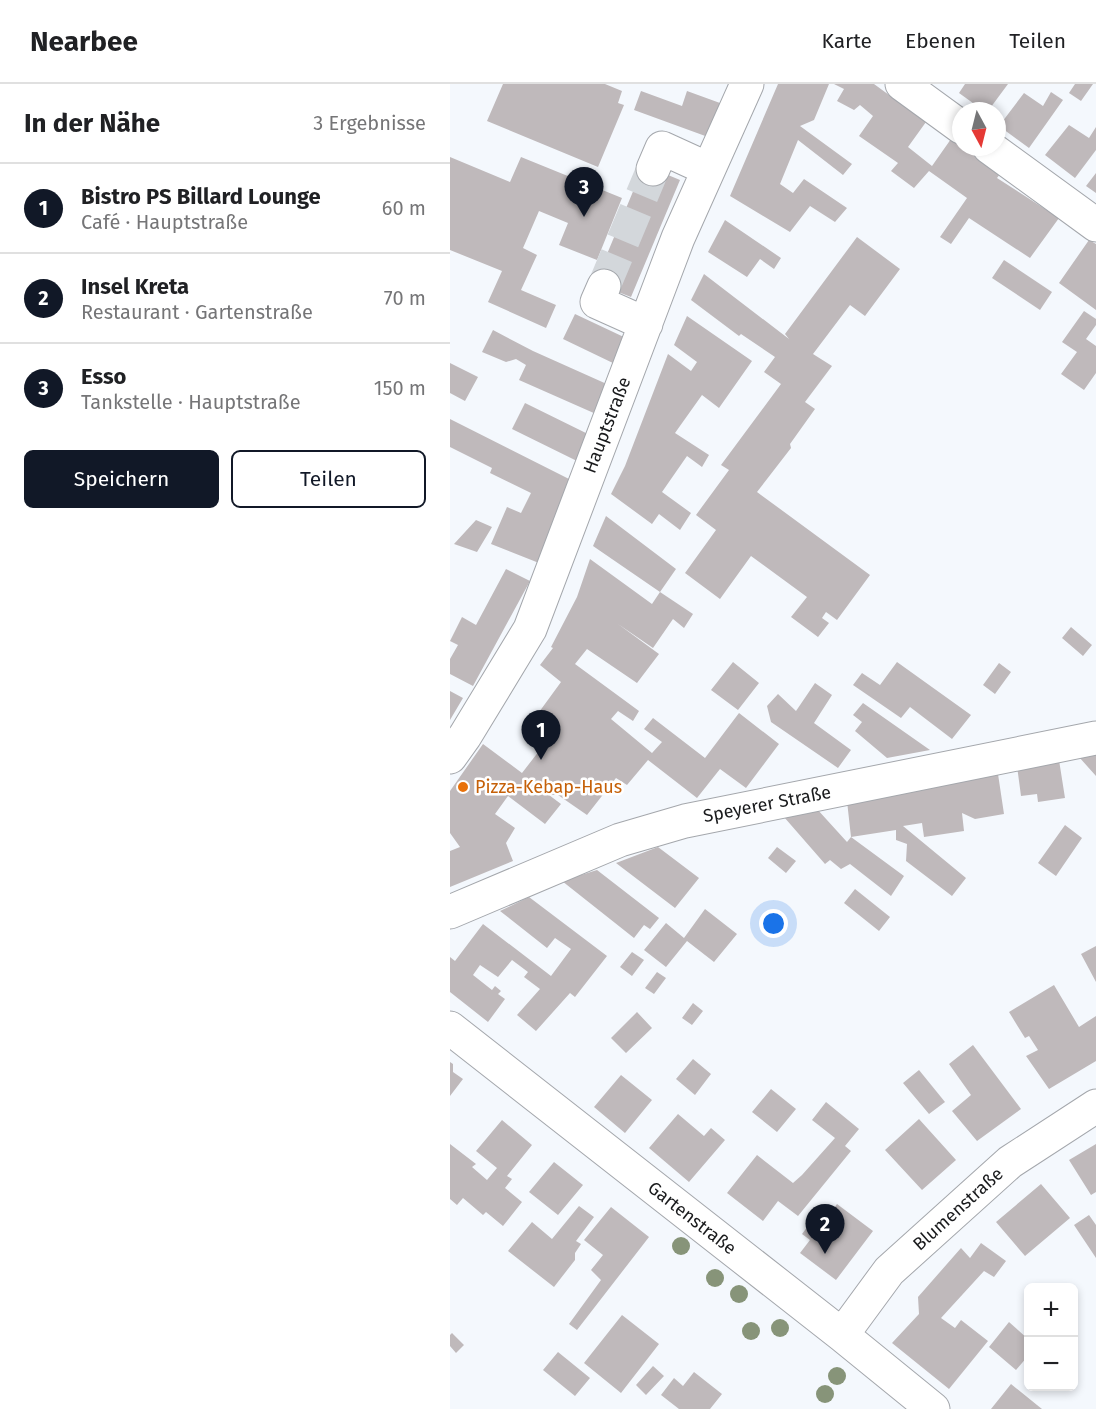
<!DOCTYPE html>
<html lang="de">
<meta charset="utf-8">
<style>
:root{--surface:#fff;--page:#f2f2f2;--text:#202124;--muted:#757577;--line:#e0e0e0;--accent:#111827}
body{margin:0;font-family:"Fira Sans",sans-serif;background:var(--page);color:var(--text)}
.controls{position:absolute;right:18px;bottom:18px;display:grid;overflow:hidden;border-radius:9px;box-shadow:0 3px 9px #0003}
.controls button{width:54px;height:54px;display:grid;place-items:center;padding:0;border:0;border-bottom:2px solid var(--line);background:var(--surface);color:var(--text);font:30px sans-serif}
.compass{position:absolute;left:502px;top:18px;width:54px;height:54px;border-radius:50%;background:var(--surface);box-shadow:0 3px 9px #0003;rotate:173deg}
.you{position:absolute;left:324px;top:840px;width:21px;height:21px;margin:-15px;border:4px solid #fff;border-radius:50%;background:#1a73e8;box-shadow:0 0 0 9px #1a73e833}
.badge{display:grid;place-items:center;width:39px;height:39px;border-radius:50%;background:var(--accent);color:#fff;font-size:20px;font-weight:700}
.pin{position:absolute;translate:-50% -50px;filter:drop-shadow(0 2px 3px #0008)}
.pin::after{content:'';position:absolute;top:32px;width:21px;height:18px;background:inherit;clip-path:polygon(0 0,100% 0,50% 100%)}
.list{margin:0;padding:0;list-style:none}
h2{display:flex;justify-content:space-between;align-items:center;height:78px;margin:0;padding:0 24px;font-size:26px}
h2 small{font-size:20px;font-weight:400;color:var(--muted)}
.list li{display:grid;grid-template-columns:39px 1fr auto;gap:18px;align-items:center;box-sizing:border-box;height:90px;padding:0 24px;border-top:2px solid var(--line)}
.list b{display:block;font-size:22px;white-space:nowrap}
.list p{margin:0;font-size:20px;white-space:nowrap;color:var(--muted)}
.list em{font-size:20px;font-style:normal;color:var(--muted)}
.actions{display:flex;gap:12px;padding:18px 24px}
.actions a{flex:1;padding:14px 0;border:2px solid var(--accent);border-radius:9px;text-align:center;font-size:21px;color:var(--accent)}
.actions .main{background:var(--accent);color:#fff}
.map{position:relative;flex:none;width:646px;height:1325px;overflow:hidden}
header{display:flex;align-items:center;gap:36px;box-sizing:border-box;height:84px;padding:0 30px;background:var(--surface);border-bottom:2px solid var(--line)}
header strong{font-size:28px}
nav{display:flex;gap:33px;margin-inline-start:auto;font-size:21px}
main{display:flex}
aside{flex:1;background:var(--surface)}
.map>svg:first-child{display:block}
</style>
<header>
<strong>Nearbee</strong>
<nav><a>Karte</a><a>Ebenen</a><a>Teilen</a></nav>
</header>
<main>
<aside>
<h2>In der Nähe<small>3 Ergebnisse</small></h2>
<ul class="list">
<li><span class="badge">1</span><div><b>Bistro PS Billard Lounge</b><p>Café · Hauptstraße</p></div><em>60 m</em></li>
<li><span class="badge">2</span><div><b>Insel Kreta</b><p>Restaurant · Gartenstraße</p></div><em>70 m</em></li>
<li><span class="badge">3</span><div><b>Esso</b><p>Tankstelle · Hauptstraße</p></div><em>150 m</em></li>
</ul>
<div class="actions"><a class="main">Speichern</a><a>Teilen</a></div>
</aside>
<div class="map">
<svg width="646" height="1325" viewBox="0 0 646 1325">
<rect width="100%" height="100%" fill="#f4f8fd"/>
<path fill="#bfb9bb" d="M53,0H155L172,7L168,19L174,21L148,83L37,37Z
M328,0H379L364,36L350,42L402,80L393,91L348,56L330,100L343,109L354,95L397,124L385,138L360,122L340,148L280,112Z
M384,0H424L476,38L458,63L482,82L501,55L550,90L547,94L609,134L580,174L519,134L501,160L490,153L517,114L479,87L464,104L441,87L448,79L409,52L423,32L410,21L404,26L387,17L394,5Z
M515,0H558L538,27H534L509,9Z
M625,0H643L631,17L619,9Z
M191,7L232,22L237,7L270,19L258,53L184,26Z
M601,8L613,16L579,64L549,42L574,9L593,22Z
M619,41L639,54L646,43V66L625,94L595,71Z
M0,73L60,98L71,73L172,114L147,176L109,161L118,139L89,127L73,164L87,171L71,206L106,221L96,244L38,218L52,187L0,166Z
M194,81L230,96L181,213L145,199Z
M646,89V109L636,102Z
M275,136L331,174L324,185L310,175L297,193L258,168Z
M407,153L450,185L415,232L400,221L363,270L382,282L355,318L365,325L340,360L341,364L307,408L420,491L387,536L376,528L372,534L379,539L368,553L341,533L357,513L301,472L270,515L235,489L266,446L246,431L279,386L271,381L331,300L314,288L325,273L291,250L289,252L241,216L254,190L339,255L335,250Z
M639,156L646,160V226L609,199Z
M554,176L602,208L590,226L542,194Z
M634,227L646,235V241L636,255L646,262V289L634,306L611,290L627,268L612,258Z
M125,230L178,255L165,280L113,255Z
M237,232L302,277L269,324L252,311L225,349L259,371L252,383L237,372L212,408L241,429L230,446L209,430L202,440L161,410L175,382L218,270L241,287L247,278L224,261Z
M43,246L83,267L159,301L146,330L69,296L76,281L66,275L56,278L32,268Z
M0,279L28,293L15,317L0,309Z
M75,319L142,352L129,378L62,345Z
M0,335L123,397L89,479L41,460L57,423L71,429L81,409L40,389L42,384L0,363Z
M156,432L226,485L210,508L243,530L234,544L223,535L203,564L168,540L209,570L187,599L137,565L125,580L189,627L183,637L168,627L161,635L202,669L212,658L194,645L203,634L255,674L289,629L329,660L296,704L270,685L247,714L198,676L177,701L166,694L137,731L108,711H99L111,720L95,740L58,712L45,730L65,744L56,759L63,777L0,803V767L10,763L0,749V707L33,660L72,689L103,649L84,635L111,598L90,581L103,564L101,563L127,513L140,475L202,520L210,508L143,462Z
M26,436L42,443L27,468L4,460Z
M56,485L80,497L23,602L0,590V575L8,561L0,557L12,533L26,541Z
M621,543L642,561L633,572L612,554Z
M283,578L309,599L288,626L261,606Z
M447,578L521,631L502,655L460,623L451,634L403,601L412,589L430,601Z
M549,579L561,588L545,610L533,601Z
M365,599L382,611L364,639L401,666L388,684L321,638L317,622L328,610L346,627Z
M0,607L13,614L0,636Z
M413,619L480,666L437,674L405,647L412,638L403,631Z
M646,670V692L629,673Z
M609,676L615,714L588,718L587,710L571,712L567,682Z
M548,690L554,730L525,735L512,729L514,747L474,753L472,739L453,742L516,794L502,812L456,777L457,760L446,756V746L401,753L397,717Z
M367,725L397,758L401,753L454,792L441,812L400,780L391,785L380,776L375,780L334,733Z
M615,741L632,754L606,792L588,779Z
M208,763L249,794L225,824L166,779Z
M327,763L346,777L336,789L318,774Z
M147,786L209,834L200,845L194,841L184,854L112,797Z
M405,805L440,833L429,847L394,819Z
M79,813L157,872L125,913L120,909L86,947L67,931L90,905L74,893L78,888L62,876L48,893L30,881L23,891L42,906L45,902L51,907L48,910L55,915L38,938L0,908V873L5,877L33,840L101,892L121,865L105,854L97,864L50,827Z
M255,825L287,850L264,878L237,857L216,883L194,866L216,839L234,854Z
M646,862V898L631,870Z
M182,868L194,876L182,892L170,883Z
M207,888L216,894L204,910L195,904Z
M604,901L629,943L646,932V977L599,1005L576,972L588,966L579,952L575,954L559,928Z
M243,919L253,927L242,941L232,934Z
M187,928L202,944L176,969L161,954Z
M523,961L571,1025L527,1057L502,1027L521,1011L499,980Z
M243,975L261,990L245,1011L226,995Z
M0,978L3,980V988L13,995L0,1012Z
M469,986L495,1018L479,1030L453,999Z
M171,991L202,1016L175,1049L144,1023Z
M321,1005L346,1025L327,1048L302,1028Z
M376,1018L409,1045L395,1062L401,1067L348,1132L328,1117L313,1137L277,1109L307,1071L343,1099L352,1091L385,1054L362,1036Z
M228,1030L254,1052L261,1044L275,1056L239,1098L199,1064Z
M469,1035L506,1076L472,1106L435,1066Z
M52,1036L82,1061L57,1092L62,1095L55,1104L72,1118L53,1142L36,1128L33,1131L13,1114L7,1121L0,1115V1060L26,1080L22,1083L37,1096L47,1084L26,1067Z
M646,1060V1108L641,1111L619,1076Z
M104,1078L133,1101L108,1131L79,1108Z
M591,1100L620,1134L575,1172L546,1138Z
M387,1120L423,1147L386,1196L350,1169L360,1156L352,1150L364,1134L372,1141Z
M129,1122L144,1133L126,1157L131,1160L125,1169V1176L104,1203L58,1167L82,1138L102,1155Z
M161,1123L199,1153L127,1246L119,1240L151,1196L141,1186L153,1171L134,1156Z
M639,1131L646,1141V1174L624,1141Z
M531,1159L556,1177L544,1193L534,1187L491,1234L505,1244L511,1236L538,1257L499,1305L442,1259L469,1230L468,1213L511,1164L520,1174Z
M172,1231L209,1260L171,1309L134,1279Z
M559,1238L578,1255V1272L566,1286L539,1263Z
M2,1249L14,1261L6,1269L0,1262V1251Z
M108,1268L140,1294L125,1312L93,1286Z
M203,1282L214,1292L196,1311L186,1301Z
M244,1288L272,1310L260,1325H229L211,1311L224,1294L233,1302Z
M561,1300L587,1321L592,1325H541Z"/>
<g fill="none" stroke-linecap="round" stroke-linejoin="round">
<path stroke="#d3d7db" stroke-width="33" stroke-dasharray="33 16" stroke-linecap="butt" d="M154,202L203,85"/>
<g stroke="#a4a7ac" stroke-width="35">
<path id="minor" d="M452,0L511,43
M539,63L646,141
M203,85L212,64L258,85
M154,202L147,218L196,240
M0,673L15,652L80,545L228,154L297,0
M0,828L170,756L235,737L646,654
M0,944L392,1251L483,1325
M392,1251L439,1187L560,1078L646,1022"/>
</g>
<use href="#minor" stroke="#fff" stroke-width="33"/>
</g>
<g fill="#879479">
<circle cx="231" cy="1162" r="9"/>
<circle cx="265" cy="1194" r="9"/>
<circle cx="289" cy="1210" r="9"/>
<circle cx="330" cy="1244" r="9"/>
<circle cx="301" cy="1247" r="9"/>
<circle cx="387" cy="1292" r="9"/>
<circle cx="375" cy="1310" r="9"/>
</g>
<circle fill="#e8710a" stroke="#fff" stroke-width="2" cx="13" cy="703" r="6"/>
<g text-anchor="middle" dominant-baseline="central" stroke-width="5" stroke-linejoin="round" paint-order="stroke">
<g font-size="18" fill="#191a1c" stroke="#fff">
<text transform="translate(157 341) rotate(-69)">Hauptstraße</text>
<text transform="translate(317 720) rotate(-11)">Speyerer Straße</text>
<text transform="translate(508 1125) rotate(-42)">Blumenstraße</text>
<text transform="translate(242 1134) rotate(38)">Gartenstraße</text>
</g>
<g font-size="18" fill="#c56008" stroke="#fff" text-anchor="start">
<text x="25" y="703">Pizza-Kebap-Haus</text>
</g>
</g>
</svg>
<div class="controls">
<button>+</button>
<button>−</button>
</div>
<svg class="compass" viewBox="-18 -18 36 36"><path d="M0-13l5 13h-10z" fill="#e53935"/><path d="M0 13l5-13h-10z" fill="#757577"/></svg>
<div class="you"></div>
<div class="pin badge" style="left:91px;top:676px">1</div>
<div class="pin badge" style="left:375px;top:1170px">2</div>
<div class="pin badge" style="left:134px;top:133px">3</div>
</div>
</main>
